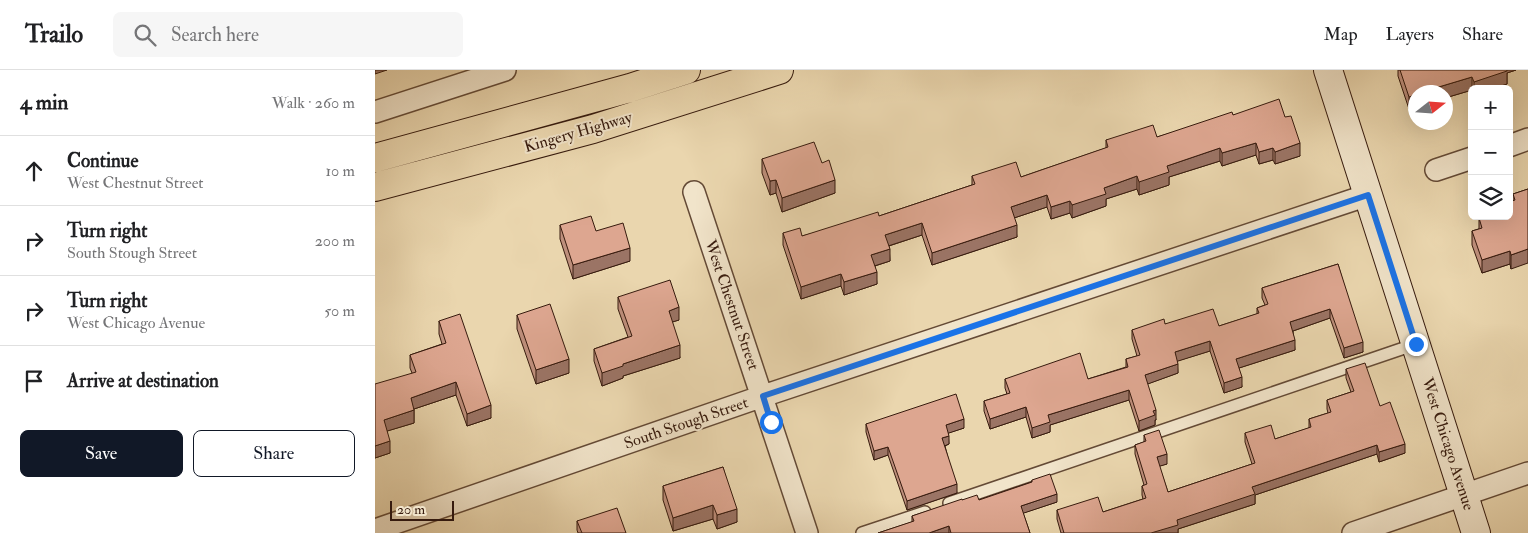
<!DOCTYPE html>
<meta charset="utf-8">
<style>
:root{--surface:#fff;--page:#f6f6f6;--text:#202124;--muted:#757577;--line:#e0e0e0;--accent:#111827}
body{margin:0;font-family:"IM FELL Double Pica",serif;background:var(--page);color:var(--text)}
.controls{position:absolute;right:15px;top:15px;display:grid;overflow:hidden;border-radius:8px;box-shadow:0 5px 20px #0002}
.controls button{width:45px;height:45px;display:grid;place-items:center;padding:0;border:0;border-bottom:1px solid var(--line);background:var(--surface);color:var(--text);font:25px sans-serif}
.compass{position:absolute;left:1033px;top:15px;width:45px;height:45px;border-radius:50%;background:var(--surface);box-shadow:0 5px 20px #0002;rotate:73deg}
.scale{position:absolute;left:15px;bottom:12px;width:64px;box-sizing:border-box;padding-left:5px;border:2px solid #371b0e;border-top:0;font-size:14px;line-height:18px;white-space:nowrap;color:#371b0e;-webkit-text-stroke:4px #f1e4ca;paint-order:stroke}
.stop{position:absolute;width:15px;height:15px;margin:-11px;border:4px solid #1a73e8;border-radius:50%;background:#fff}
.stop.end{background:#1a73e8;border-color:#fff;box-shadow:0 1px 5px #0008}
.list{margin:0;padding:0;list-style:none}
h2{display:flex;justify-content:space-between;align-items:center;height:65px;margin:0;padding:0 20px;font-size:21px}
h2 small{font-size:16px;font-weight:400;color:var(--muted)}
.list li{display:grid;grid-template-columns:32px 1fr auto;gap:15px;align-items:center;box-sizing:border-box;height:70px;padding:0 20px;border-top:1px solid var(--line)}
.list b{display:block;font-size:19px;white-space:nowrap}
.list p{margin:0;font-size:16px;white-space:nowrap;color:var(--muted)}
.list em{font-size:16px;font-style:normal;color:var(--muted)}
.actions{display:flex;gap:10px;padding:15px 20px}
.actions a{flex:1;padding:11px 0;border:1px solid var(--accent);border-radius:8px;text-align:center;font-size:18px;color:var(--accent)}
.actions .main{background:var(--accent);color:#fff}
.icon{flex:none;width:28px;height:28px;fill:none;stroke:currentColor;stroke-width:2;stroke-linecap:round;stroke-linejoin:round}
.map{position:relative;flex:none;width:1153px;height:463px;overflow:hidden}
header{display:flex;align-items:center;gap:30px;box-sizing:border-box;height:70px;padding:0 25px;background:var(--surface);border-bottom:1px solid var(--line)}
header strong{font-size:24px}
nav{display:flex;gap:28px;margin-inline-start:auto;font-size:18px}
.search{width:350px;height:45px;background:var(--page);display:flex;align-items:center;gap:12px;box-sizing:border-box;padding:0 18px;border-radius:8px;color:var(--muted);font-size:19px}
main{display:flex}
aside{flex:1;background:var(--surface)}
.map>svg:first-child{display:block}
</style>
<header>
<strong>Trailo</strong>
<div class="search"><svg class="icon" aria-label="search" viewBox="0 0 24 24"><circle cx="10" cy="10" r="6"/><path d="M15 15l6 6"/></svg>Search here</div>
<nav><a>Map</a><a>Layers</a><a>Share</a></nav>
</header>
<main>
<aside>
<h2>4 min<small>Walk · 260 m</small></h2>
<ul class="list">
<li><svg class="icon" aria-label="ahead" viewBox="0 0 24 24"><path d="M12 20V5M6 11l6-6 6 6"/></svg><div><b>Continue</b><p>West Chestnut Street</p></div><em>10 m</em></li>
<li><svg class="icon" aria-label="right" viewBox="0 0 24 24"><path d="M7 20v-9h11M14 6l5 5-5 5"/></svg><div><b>Turn right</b><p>South Stough Street</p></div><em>200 m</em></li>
<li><svg class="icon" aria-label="right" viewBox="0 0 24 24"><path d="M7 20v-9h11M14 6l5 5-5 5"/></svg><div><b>Turn right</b><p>West Chicago Avenue</p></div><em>50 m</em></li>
<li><svg class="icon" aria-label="arrive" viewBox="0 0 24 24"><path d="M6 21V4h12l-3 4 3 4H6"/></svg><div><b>Arrive at destination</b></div></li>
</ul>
<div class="actions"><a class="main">Save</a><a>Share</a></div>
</aside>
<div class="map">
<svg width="1153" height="463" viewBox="0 0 1153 463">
<rect width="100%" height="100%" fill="#ead6ae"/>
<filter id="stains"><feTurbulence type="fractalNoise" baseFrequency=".004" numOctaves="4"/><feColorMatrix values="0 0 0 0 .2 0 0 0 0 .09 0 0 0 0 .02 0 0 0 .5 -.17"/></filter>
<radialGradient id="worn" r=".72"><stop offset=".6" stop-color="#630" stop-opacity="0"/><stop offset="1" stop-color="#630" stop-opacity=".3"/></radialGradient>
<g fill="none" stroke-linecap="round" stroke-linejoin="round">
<g stroke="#644a36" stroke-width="14">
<path id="lane" d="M574,433L1041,274
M487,463L550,442"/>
</g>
<g stroke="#644a36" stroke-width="24">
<path id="street" d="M0,42L130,0
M1134,76L1153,69
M1061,100L1097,88
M319,122L432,463
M0,460L388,326L993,125
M978,463L1153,403"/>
</g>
<g stroke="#371b0e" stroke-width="30">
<path id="secondary" d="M953,0L1101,463"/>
</g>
<g stroke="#371b0e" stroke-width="30">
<path id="highway" d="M0,88L255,18L311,0
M0,117L218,59L404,0"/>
</g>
<use href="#lane" stroke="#f1e4ca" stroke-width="11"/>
<use href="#street" stroke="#f1e4ca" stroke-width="21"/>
<use href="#secondary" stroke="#f1e4ca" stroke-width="28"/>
<use href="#highway" stroke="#ead6ae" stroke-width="28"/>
</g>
<path fill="#be8f7c" stroke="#371b0e" d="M1023,0H1141L1132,3V14L1117,19H1097V20L1070,28L1040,22V37L1034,39L1023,6Z
M858,45L910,47L925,86L900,94L898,90L884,94L881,85L847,96L845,91L794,107V115L764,125L762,119L731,129V136L697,148L695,143L676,149L672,137L639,148L642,167L557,195L547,165L514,176L515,191L500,196L502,214L469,225L466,216L426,229L408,175V163L427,166L504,146L597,115V106L646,107L731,78V70L782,67Z
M387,89L447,93L460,123L407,142L401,123L395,125L387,103Z
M1153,119L1136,199L1135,194L1107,203L1097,175V161L1104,159V148L1134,146L1138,131V124Z
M185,155L255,191L198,209L185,169Z
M963,194L988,282L969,288L955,248L918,261L920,280L864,298L867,317L849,323L835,281L802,291L803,303L772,314L781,350H780V355L764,361L754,330L675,355V362L657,368L651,347L615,359L609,341V331L632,324L630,318V309H713L751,297V289L762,286L757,269V260L790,254L844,256L882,244V238L890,235L887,228V218Z
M243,227L304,250L297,252L305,288L248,306V308L227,316L219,291V279L253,267L243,239Z
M142,245L194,303L161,314L142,259Z
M64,251L116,348L92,356L81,325L39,339V353L12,361L15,383L0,388L37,303L35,298V285L67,274L64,264Z
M971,299L1005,336L1030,383L1004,392L1002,384L880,425V434L803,459V463H686L682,449V440L728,442L768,429L767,425V416L769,415L760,384V375L769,372V365L792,394L784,396L793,422L877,394L870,372V363L900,369L934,358V349L953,343L952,339V330L976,322L971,308Z
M491,354L589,358L573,363L574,374L570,376L582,423L532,440L513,385L499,390L491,362Z
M348,397L362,452L342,459L338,449L298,461L288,430V416Z
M657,410L682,432L648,443L655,463H503L537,452V446L587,430H604L657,412Z
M202,451L251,463H203L202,460Z"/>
<path fill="#9b7465" stroke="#371b0e" d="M0,0H12L0,4Z
M1129,0H1141L1132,3V14L1117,19H1099V12Z
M1097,7V20L1070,28V22H1047Z
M1040,25V37L1034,39V27Z
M881,73V85L847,96V83Z
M925,73V86L900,94V82Z
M845,78V91L794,107V115L764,125V112L792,96Z
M898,78V90L884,94V82Z
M762,106V119L731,129V136L697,148V135L729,118Z
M401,110V123L395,125V111Z
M460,110V123L407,142V128Z
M672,125V137L636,149V137Z
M695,131V143L676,149V137Z
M547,153V165L510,177V165Z
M642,155V167L557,195V183Z
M255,178V191L198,209V195Z
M515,179V191L496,197V185Z
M1153,179V193L1136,199V185Z
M1135,181V194L1107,203V190Z
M502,202V214L469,225V212Z
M466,204V216L426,229V217Z
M304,237V250L294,253V241Z
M955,239V248L915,262V252Z
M920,270V280L861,299V289Z
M835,271V281L800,292V282Z
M988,272V282L969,288V278Z
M305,275V288L248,306V308L227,316V303L248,294Z
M194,289V303L161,314V300Z
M803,294V303L770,315V305Z
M867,307V317L849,323V313Z
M81,312V325L36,340V328Z
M754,320V330L675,355V362L657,368V358L673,345Z
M116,335V348L92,356V344Z
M651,337V347L615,359V349Z
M39,340V353L9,362V350Z
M781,340V350H780V355L764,361V351L778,341Z
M589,349V358L571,364V355Z
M574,366V374L567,377V368Z
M15,371V383L0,388V376Z
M1030,374V383L1004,392V382Z
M1002,375V384L880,425V434L803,459V463H776L802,450L877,417Z
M513,377V385L499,390V381Z
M792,384V394L782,397V387Z
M582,414V423L532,440V431Z
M682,424V432L646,444V436Z
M338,435V449L298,461V448Z
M362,439V452L342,459V445Z
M574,456V463H554Z"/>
<path fill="#dda690" stroke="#371b0e" d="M1025,0H1132V1L1099,12L1097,7L1047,22H1040V25L1034,27Z
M904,29L910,47L916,46L925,73L900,82L898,78L884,82L881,73L847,83L845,78L792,96L794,102L764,112L762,106L729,118L731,124L697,135L695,131L676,137L672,125L636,137L642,155L557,183L547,153L510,165L515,179L496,185L502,202L469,212L466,204L426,217L408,163L425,158L427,166L503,142L504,146L600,114L597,106L641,92L646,107L733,77L731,70L778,55L782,67L857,42L858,45Z
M439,72L447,93L454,90L460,110L407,128L401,110L395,111L387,89Z
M1153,119V179L1136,185L1135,181L1107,190L1097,161L1107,158L1104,148L1109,146H1134V132L1140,130L1138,124Z
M216,146L221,161L248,153L255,178L198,195L185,155Z
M963,194L988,272L969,278L955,239L915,252L920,270L861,289L867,307L849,313L835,271L800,282L803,294L770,305L781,340L778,341L780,345L764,351L754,320L673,345L675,352L657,358L651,337L615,349L609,331L635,323L630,309L705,283L713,309L753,297L751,289L765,285L757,260L789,249L790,254L838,239L844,256L884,243L882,238L893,234L887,218Z
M295,210L304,237L294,241L305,275L248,294V296L227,303L219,279L257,266L243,227Z
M175,234L194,289L161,300L142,245Z
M85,244L116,335L92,344L81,312L36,328L39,340L9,350L15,371L0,376V314L41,302L35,285L71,273L64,251Z
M990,293L1005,336L1015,332L1030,374L1004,382L1002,375L877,417L880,424L802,450L803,455L776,463H689L682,440L723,427L728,442L771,428L767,416L772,414L760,375L771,371L769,365L784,360L792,384L782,387L793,422L880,393L870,363L896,355L900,369L936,357L934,349L956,342L952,330L979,321L971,299Z
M581,324L589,349L571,355L574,366L567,368L582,414L532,431L513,377L499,381L491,354Z
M348,397L362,439L342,445L338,435L298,448L288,416Z
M675,404L682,424L646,436L655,463H576L574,456L554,463H503L539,451L537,446L587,429V430L602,425L604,430L657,412V410Z
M242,438L251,463H207L202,451Z"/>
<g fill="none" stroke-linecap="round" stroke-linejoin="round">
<path stroke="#1a73e8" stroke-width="6" d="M396,352L388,326L993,125L1041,274"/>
</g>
<g text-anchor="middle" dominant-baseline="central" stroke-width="4" stroke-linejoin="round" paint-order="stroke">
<g font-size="16" fill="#371b0e" stroke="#f1e4ca">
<text transform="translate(203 62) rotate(-16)">Kingery Highway</text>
<text transform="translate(357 235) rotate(71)">West Chestnut Street</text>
<text transform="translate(311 353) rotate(-19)">South Stough Street</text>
<text transform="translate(1073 374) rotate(72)">West Chicago Avenue</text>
</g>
</g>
<rect width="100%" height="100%" filter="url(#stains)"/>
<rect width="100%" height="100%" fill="url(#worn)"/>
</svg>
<div class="controls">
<button>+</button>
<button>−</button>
<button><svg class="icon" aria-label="layers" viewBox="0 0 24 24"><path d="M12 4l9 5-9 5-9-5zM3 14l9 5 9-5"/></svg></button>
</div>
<svg class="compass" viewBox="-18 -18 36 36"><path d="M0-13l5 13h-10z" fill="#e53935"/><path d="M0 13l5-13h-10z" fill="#757577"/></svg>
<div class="scale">20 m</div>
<div class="stop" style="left:396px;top:352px"></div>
<div class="stop end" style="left:1041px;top:274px"></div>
</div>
</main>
